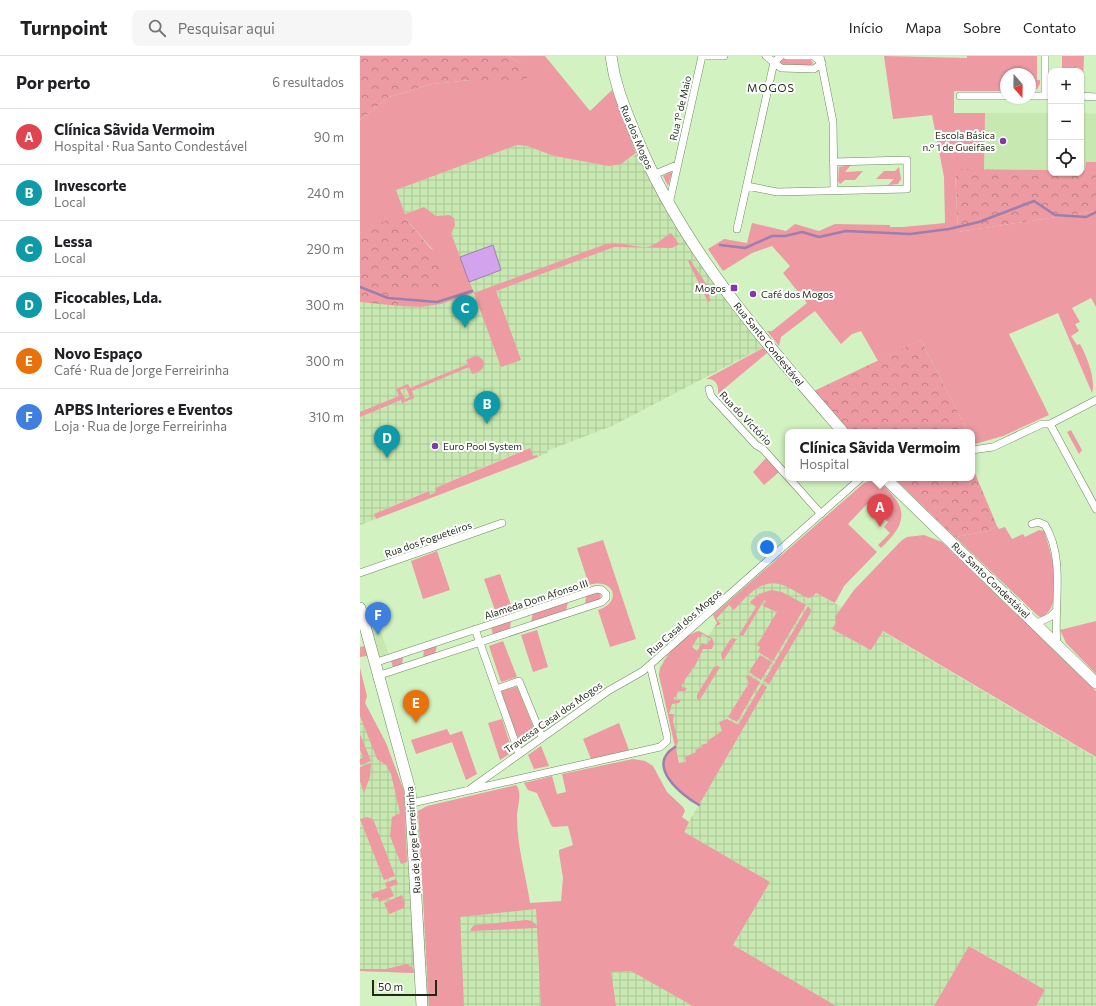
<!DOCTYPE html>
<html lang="pt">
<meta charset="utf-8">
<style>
:root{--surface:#fff;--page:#f6f6f6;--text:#202124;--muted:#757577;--line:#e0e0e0;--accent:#0b8043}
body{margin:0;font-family:Commissioner,sans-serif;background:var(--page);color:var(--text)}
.controls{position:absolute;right:12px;top:12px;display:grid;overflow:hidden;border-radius:8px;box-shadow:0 1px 3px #0004}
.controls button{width:36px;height:36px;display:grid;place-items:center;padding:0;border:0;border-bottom:1px solid var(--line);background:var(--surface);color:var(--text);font:20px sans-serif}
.compass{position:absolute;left:640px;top:12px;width:36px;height:36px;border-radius:50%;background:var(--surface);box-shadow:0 1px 3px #0004;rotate:160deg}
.scale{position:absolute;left:12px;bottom:10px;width:65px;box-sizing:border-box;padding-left:4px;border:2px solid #1f2a18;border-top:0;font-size:11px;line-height:14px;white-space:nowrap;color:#1f2a18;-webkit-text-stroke:3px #fff;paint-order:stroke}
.you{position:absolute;left:407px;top:491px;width:14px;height:14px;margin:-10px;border:3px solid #fff;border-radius:50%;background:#1a73e8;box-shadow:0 0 0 6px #1a73e833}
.badge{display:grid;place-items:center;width:26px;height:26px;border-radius:50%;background:var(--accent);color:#fff;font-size:13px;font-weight:700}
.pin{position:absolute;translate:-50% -33px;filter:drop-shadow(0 1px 2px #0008)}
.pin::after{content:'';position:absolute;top:21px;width:14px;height:12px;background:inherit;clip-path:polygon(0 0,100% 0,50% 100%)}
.popup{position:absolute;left:425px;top:373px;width:190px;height:52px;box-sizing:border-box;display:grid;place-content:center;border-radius:8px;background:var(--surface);filter:drop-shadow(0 1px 3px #0005);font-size:13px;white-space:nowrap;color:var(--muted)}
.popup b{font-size:15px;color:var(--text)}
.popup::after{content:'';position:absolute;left:50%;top:100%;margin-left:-8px;border:8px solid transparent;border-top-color:var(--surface)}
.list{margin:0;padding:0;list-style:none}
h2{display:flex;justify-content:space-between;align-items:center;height:52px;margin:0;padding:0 16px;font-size:17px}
h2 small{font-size:13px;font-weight:400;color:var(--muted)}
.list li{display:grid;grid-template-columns:26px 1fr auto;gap:12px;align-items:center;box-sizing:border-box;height:56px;padding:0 16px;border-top:1px solid var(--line)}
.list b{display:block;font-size:15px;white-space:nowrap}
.list p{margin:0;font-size:13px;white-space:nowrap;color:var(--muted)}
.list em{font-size:13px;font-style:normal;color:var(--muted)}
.icon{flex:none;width:22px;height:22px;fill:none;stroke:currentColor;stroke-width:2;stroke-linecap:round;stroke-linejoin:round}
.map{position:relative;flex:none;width:736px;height:950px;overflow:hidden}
header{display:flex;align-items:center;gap:24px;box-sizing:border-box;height:56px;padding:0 20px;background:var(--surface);border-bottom:1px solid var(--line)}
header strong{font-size:19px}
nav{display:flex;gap:22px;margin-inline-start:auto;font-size:14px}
.search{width:280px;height:36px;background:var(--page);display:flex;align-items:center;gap:10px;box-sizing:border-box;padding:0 14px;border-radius:8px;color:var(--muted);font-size:15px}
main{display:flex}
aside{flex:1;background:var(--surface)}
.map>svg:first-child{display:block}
</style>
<header>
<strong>Turnpoint</strong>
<div class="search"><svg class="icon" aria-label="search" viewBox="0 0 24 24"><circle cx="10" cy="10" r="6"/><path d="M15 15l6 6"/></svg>Pesquisar aqui</div>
<nav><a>Início</a><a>Mapa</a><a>Sobre</a><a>Contato</a></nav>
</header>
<main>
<aside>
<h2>Por perto<small>6 resultados</small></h2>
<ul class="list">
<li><span class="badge" style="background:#e0444e">A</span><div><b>Clínica Sãvida Vermoim</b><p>Hospital · Rua Santo Condestável</p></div><em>90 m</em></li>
<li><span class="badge" style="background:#0f9aa8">B</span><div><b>Invescorte</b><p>Local</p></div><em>240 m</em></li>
<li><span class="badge" style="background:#0f9aa8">C</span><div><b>Lessa</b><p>Local</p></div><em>290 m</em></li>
<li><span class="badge" style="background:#0f9aa8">D</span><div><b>Ficocables, Lda.</b><p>Local</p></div><em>300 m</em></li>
<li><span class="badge" style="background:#e8710a">E</span><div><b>Novo Espaço</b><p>Café · Rua de Jorge Ferreirinha</p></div><em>300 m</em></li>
<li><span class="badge" style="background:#3f7fe0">F</span><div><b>APBS Interiores e Eventos</b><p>Loja · Rua de Jorge Ferreirinha</p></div><em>310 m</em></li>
</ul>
</aside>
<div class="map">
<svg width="736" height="950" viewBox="0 0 736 950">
<defs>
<pattern id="industrial-grid" width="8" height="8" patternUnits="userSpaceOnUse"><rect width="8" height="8" fill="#c7e8b1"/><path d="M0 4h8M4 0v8" fill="none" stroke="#aac798"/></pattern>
<pattern id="forest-crowns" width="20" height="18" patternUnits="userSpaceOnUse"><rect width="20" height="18" fill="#ed9aa2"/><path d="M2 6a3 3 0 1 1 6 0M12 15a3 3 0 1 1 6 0" fill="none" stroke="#bf7e83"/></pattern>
</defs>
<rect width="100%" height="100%" fill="#d3f2c1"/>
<path fill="#c7e8b1" d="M595,57H691V114L595,113Z
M721,57L736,58V114H721Z
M18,558L22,571L19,572L30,601L15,605L3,563Z"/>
<path fill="url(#industrial-grid)" d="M157,89L167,90L194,100L239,108L266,105L281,95L308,151L408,289L252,370L187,395L188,397L178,401L177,399L173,401L169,392L75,432L77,436L70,439L68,435L14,458L16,463L0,469V246L61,251L114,237L91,177L92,173L89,159L76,160L64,151L45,158L36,134Z
M407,511L478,549L736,702V950H676L685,934L610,890L574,950H476L373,889L410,826L323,776L347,735L323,721L299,619L300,610L307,599L337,578L348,580L357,567L353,559Z
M0,638L26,687L44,735L55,917L0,915Z
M242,846L274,907L344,950H63L59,865Z"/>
<path fill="#ed9aa2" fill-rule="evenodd" d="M148,0H185L230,55L252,34L276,97L261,108L249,110L194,100L167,90L157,89L36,134L45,158L64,151L76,160L89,159L94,162L95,169L91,177L114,237L246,188C261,185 272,191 287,191C295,190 304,181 311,177L319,188L312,192L254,191L136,235L161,304L141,311L114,237L81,248L61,251L39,250L32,232L73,194L45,162L0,177V64L29,41L72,28L111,24H166L161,8Z
M524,0L607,2V0H677V24H680V28L677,33L670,36V18H646V35H594V57H625L624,114H595L598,176L736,155V251L731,242L712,252L720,266L715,268L719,275L711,280L717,289L720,288C727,301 736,323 732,337L698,257L649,278L689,359L643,380L615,388L612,383V376H608L561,284L518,305L501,275L492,278L481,288L455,255L421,281L419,290L407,275H412L447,247L423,217L430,210L412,190L392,197L363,215L348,193L364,183L387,187L392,167L426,175L435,168L459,175L475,168L530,169V171H543L585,167L584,121L572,59L533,63Z
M702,0H724L723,28H721V15H702Z
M422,3L451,4L453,7L451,10L422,9L419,6Z
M726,106H736V114H725Z
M491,109L485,116L503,115L495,124H485L480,128L478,125L479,111Z
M539,111L541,123L538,128L528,129L534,123H516L524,115H535Z
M311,116L312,117L308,130L303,120Z
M330,204L353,238L349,241L351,244L348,246L328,205Z
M403,292L407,297L358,338C359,329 356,322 346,323Z
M115,300C122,300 128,308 121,314C119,316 115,317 112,318L109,311L52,335L54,342L42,347L41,344L0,361V356L39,340L36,333L48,328L50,332L108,308L106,304ZM46,332L50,341L45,343L40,334Z
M711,374L722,394L719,398L707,376Z
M170,392L173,400L177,399L178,401L16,463L14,458L69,435L70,439L76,436L75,432Z
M406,402L419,416L404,429L393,416Z
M510,424C519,424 522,428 528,434C552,458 540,473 521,492L518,489L530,477L524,471L528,466L508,447L488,468L517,496L484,530L475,547L456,537L452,541L448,542C440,539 433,533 425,530C403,520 388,539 374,554L369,549L356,563L361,568L355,570L357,567L353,559L504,427Z
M637,470L639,473L645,471L652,483L663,478L665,481L679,474L684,475L685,478C692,498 704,546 684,560L680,561L676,558L595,481L629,475Z
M564,479L582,486L736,635V701L523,575L511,594L472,573L476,567L475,561L494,534L542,484L547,481Z
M243,484L276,583L250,591L238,554C263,546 254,521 229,529L217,492Z
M77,495L90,534L63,543L51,505Z
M140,518L153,555L137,560L124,523Z
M411,534L422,536L446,549L413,605L398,596L400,591L397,589L417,556L403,550L406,545L404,544L383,580L379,579L396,551L390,546L399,538Z
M238,537L241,539L240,543L225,549L226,540Z
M208,546L206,555L171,566L173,557Z
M448,550L451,554L450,558L409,628L404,625Z
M151,565L150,573L133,579L131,571Z
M736,565V618L706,587L700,574Z
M177,574L188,611L173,616L161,579Z
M339,575L352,582L354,587L352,593H343L334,612H332C331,619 324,621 324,628H322V631L327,632L325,635H318L316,641H314V644H321L319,647L312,648L309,658H314L313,665L318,686L316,691L319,707L326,706L325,701L336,696L335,694L342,691L341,689L348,687L347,685L362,675L359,666L367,663L378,669L402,628L407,631L339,749C320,738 286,711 315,691L299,619C300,604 324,578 339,575ZM342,578L351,583L346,589L342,587L337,595L332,591L338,581L340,582Z
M373,582L378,584H376L363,605L361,598L370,584Z
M143,585L157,621L141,626L129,590Z
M77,589L75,598L63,602L64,594Z
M5,590L7,600L0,601V591Z
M400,599L412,606L401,624L389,616Z
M43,601L42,609L33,612L31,604Z
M357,610L360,611L339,645L337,642V639L354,611Z
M0,612L7,640L5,647L26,687L44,735L47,806L41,808L30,780L32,761L40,757L31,718L26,709L17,703L0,660Z
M388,619L400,626L377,666L368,661L389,627L386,621Z
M155,631H157L175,675L173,676L174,678L162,686H159L142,638V635Z
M142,663L152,694L151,697L140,704L128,667Z
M259,667L269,694L231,703L223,683Z
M87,673L90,679L102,675L117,718L106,724L92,686L56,698L51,684Z
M0,678L11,705L0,709V703L3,701L0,694Z
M181,690L189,710L174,713L168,699Z
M273,703L285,705L293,710L307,736L323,751L325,755L322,761L329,766L324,776L410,826L373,889L476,950H333L271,915L251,916L256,950H181L177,872L110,875L112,871L115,869L167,864L172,865L177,870L176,853L100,861L104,950H69L58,755L67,750L156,729C163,736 157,752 157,761C157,791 166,819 170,847L201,845L203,822L199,797V794L213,789L208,770L193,771L191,769L177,737L168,734L164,727L192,720L197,738L206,736L202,718Z
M11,707L10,721L4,737L0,725V711Z
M7,761L13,763L35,820L24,824L0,763Z
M36,823L38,828L30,831L34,840L19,846L18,841L13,843L11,838L27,832L25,827Z
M42,839L45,847L44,852L29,858L24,847Z
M609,890L685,934L676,950H574Z
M47,908L53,912L55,917L0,915V913H26Z"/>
<path fill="url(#forest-crowns)" d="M0,0H148L161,8L169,17L166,24H111L72,28L29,41L0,64Z
M595,113L691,114V117H721V114H736V155L598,176Z
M36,160L45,162L73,195L80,213V231L77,235L59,236L33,232L39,250L0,246V177Z
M561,284L608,376H491L454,335Z
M612,410L637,470L629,475L595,481L534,422H612Z"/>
<path fill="#d3a4ed" stroke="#9d7fad" d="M133,189L141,214L109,226L100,201Z"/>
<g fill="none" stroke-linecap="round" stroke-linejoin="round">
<path stroke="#9d7fad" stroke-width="2.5" d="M360,189L385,192L412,180H425L442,176L459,181L486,175L550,178L589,173L619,166L674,145L695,159L726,161L736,156
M0,231L28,242L77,246L112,235
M315,691C285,709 321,739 339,749"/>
<g stroke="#6e895d" stroke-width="8">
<path id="street" d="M406,0L421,12L454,13L462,7L454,0H427
M460,0L473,66L474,134
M414,6L421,0
M600,40H646
M670,40H691
M685,40V0
M721,40L736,41
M293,119L317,109
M387,130L417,136L547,133V104L473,106
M309,148L342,0H364
M377,173L414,6
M349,333L351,340L396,389L403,393L428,421
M690,368L736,453
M612,394L633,391L682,368H690L736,344
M429,422L461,458
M672,468L678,466L685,469C706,503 693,551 697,589
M0,517L142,467
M675,568L690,561L696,555
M115,573L159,697
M14,607L237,533L242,534L246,538V542L242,546L17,620
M136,633L159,625L182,681
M110,733L248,635L283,615L501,422
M52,747L300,691L307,685V680L290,609"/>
</g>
<g stroke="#6e895d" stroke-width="12">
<path id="secondary" d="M251,0C255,31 265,52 276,80C322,193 404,285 483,376
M525,422L736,627
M0,552L50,734L62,950"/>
</g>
<use href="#street" stroke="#fff" stroke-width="7"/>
<use href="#secondary" stroke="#fff" stroke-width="11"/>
</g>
<g fill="#8537a8" stroke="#fff" stroke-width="1.5">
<circle cx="643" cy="85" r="4"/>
<rect x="370" y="228" width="8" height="8" rx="2"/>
<circle cx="393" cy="238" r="4"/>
<circle cx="75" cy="390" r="4"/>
</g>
<g text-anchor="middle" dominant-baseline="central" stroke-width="4" stroke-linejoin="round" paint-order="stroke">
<g font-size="10" fill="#1f2a18" stroke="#fff">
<text transform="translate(320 52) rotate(-77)">Rua 1º de Maio</text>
<text transform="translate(277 81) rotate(67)">Rua dos Mogos</text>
<text transform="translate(409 288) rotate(51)">Rua Santo Condestável</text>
<text transform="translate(386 362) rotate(46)">Rua do Victório</text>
<text transform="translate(68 483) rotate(-19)">Rua dos Fogueteiros</text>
<text transform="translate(631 524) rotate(44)">Rua Santo Condestável</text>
<text transform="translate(176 543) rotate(-18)">Alameda Dom Afonso III</text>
<text transform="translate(324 566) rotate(-41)">Rua Casal dos Mogos</text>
<text transform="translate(193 661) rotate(-35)">Travessa Casal dos Mogos</text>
<text transform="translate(53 784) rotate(-94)">Rua de Jorge Ferreirinha</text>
</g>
<g font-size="10" fill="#1f2a18" stroke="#fff" text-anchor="end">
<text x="635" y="79">Escola Básica<tspan x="635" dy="12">n.º 1 de Gueifães</tspan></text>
<text x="366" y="232">Mogos</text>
<text x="401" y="238" text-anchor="start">Café dos Mogos</text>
<text x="83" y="390" text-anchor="start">Euro Pool System</text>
</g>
<g font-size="11" letter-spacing="1" fill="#1f2a18" stroke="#fff">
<text x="411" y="31">MOGOS</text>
</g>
</g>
</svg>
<div class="controls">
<button>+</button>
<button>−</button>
<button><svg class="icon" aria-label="locate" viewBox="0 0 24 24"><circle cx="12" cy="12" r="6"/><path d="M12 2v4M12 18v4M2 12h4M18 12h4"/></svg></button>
</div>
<svg class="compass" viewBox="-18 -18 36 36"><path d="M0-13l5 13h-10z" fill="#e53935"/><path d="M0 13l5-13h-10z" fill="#757577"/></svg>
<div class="scale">50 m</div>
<div class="you"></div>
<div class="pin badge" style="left:520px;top:471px;background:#e0444e">A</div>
<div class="popup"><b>Clínica Sãvida Vermoim</b>Hospital</div>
<div class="pin badge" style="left:127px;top:368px;background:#0f9aa8">B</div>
<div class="pin badge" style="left:105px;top:272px;background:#0f9aa8">C</div>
<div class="pin badge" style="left:27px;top:402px;background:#0f9aa8">D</div>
<div class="pin badge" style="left:56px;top:667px;background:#e8710a">E</div>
<div class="pin badge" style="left:18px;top:579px;background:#3f7fe0">F</div>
</div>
</main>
